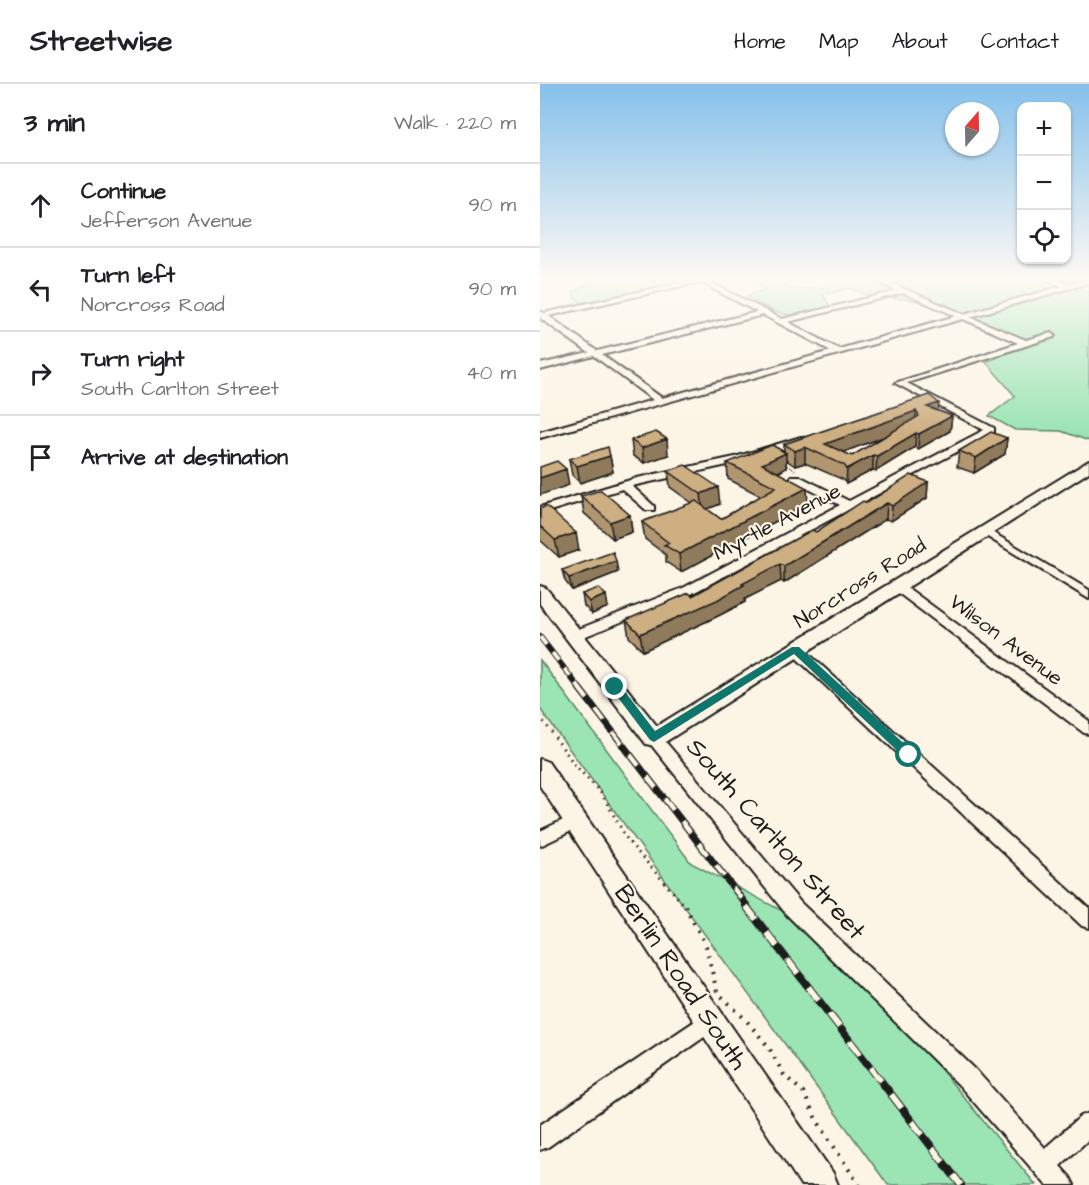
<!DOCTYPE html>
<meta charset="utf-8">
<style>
:root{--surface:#fff;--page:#f2f2f2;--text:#202124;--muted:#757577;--line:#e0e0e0}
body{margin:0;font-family:"Architects Daughter",sans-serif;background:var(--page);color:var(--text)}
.controls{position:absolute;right:18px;top:18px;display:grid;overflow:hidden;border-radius:12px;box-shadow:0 2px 4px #0004}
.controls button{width:54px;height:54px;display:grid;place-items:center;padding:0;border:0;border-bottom:2px solid var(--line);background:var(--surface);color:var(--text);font:30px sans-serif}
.compass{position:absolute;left:405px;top:18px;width:54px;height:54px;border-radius:50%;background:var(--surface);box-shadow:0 2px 4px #0004;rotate:20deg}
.stop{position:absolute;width:18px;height:18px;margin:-14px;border:4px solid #0f766e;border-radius:50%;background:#fff}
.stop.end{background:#0f766e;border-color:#fff;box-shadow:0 2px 6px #0008}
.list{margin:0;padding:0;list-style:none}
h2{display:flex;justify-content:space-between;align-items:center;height:78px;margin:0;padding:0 24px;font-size:26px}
h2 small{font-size:20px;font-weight:400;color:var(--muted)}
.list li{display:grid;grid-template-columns:39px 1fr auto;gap:18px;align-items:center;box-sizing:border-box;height:84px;padding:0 24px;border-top:2px solid var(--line)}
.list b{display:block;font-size:22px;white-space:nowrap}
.list p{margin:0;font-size:20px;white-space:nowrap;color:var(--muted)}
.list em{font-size:20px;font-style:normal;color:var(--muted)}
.icon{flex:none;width:33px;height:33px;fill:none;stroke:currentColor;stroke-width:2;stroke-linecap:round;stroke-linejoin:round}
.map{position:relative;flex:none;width:549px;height:1101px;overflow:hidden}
header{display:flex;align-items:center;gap:36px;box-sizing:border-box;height:84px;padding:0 30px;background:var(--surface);border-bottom:2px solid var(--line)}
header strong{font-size:28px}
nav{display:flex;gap:33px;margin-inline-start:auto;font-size:21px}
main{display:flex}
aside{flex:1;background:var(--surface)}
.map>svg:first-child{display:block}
</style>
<header>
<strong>Streetwise</strong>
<nav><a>Home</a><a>Map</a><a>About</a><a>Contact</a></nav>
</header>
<main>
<aside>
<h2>3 min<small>Walk · 220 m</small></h2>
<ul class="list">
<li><svg class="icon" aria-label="ahead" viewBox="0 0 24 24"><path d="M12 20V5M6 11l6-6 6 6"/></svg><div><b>Continue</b><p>Jefferson Avenue</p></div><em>90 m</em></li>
<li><svg class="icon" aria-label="left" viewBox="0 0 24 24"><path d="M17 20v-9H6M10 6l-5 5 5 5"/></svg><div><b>Turn left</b><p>Norcross Road</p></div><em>90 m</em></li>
<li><svg class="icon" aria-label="right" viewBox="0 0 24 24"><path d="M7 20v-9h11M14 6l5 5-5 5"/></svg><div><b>Turn right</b><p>South Carlton Street</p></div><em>40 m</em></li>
<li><svg class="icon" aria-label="arrive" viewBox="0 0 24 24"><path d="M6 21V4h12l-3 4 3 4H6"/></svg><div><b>Arrive at destination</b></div></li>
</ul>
</aside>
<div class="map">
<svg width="549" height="1101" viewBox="0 0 549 1101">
<rect width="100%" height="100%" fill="#fcf5e5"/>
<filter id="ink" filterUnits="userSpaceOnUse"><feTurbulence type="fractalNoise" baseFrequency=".0167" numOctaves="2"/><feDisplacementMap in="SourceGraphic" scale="12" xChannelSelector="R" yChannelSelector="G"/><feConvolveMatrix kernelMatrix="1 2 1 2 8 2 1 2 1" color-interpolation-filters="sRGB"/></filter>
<g filter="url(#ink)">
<path fill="#9be4b4" stroke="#5c8068" stroke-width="1.5" d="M49,195H155L43,220L35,214L33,208L49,199Z
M223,195H239L248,204H289L283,195H543L541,196L549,199V357L521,347L475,346L449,332L475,312L446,278L486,260L403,219L329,212L310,204L283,211L291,224C251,234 242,236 207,212L226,205L212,197Z
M0,576L151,779L292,853L496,1101H348L0,625Z"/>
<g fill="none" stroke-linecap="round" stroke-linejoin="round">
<g stroke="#1c1c1c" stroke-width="4">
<path id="street" d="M156,195H164L242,235L357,207L332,195H341L424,230L522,202L504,195H514L530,200L549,195V199L430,233L486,256L511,249L515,251L514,253L367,299L454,344V348L151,510L41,554H31L29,551L31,548L143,504L300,421L251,396V392H259L309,417L444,346L355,299L478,259L423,235L0,354V348L113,316L54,272L0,286V280L49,269L0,234V227L4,229ZM160,198L217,228L57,267L9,232ZM363,209L416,232L299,265L248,238ZM223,231L291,267L122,314L62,271Z
M261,353L265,354V358L201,378L92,402L114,422V426H106L82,405L0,430V423L97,394L195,373Z
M445,444L549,506V515L441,449L439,447Z
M357,498L361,499L549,637V650L544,649L353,505L351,502L353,499Z
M255,561L260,562L549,824V844L542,842L250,568L248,565L250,562Z
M114,648L119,650L261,819L435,985L505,1064L541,1032L549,1029V1055L520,1082L530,1093L534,1101H506L419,1001L247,831L109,658L106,654L109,650Z
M36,730L42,732L44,737L42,742L0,762V747Z
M170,927L177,930L180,937L177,944L8,1063L0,1066V1041Z"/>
</g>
<g stroke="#1c1c1c" stroke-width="4">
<path id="secondary" d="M549,377V388L122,660L114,662L106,660L0,520V502L6,504L117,642Z
M0,675L8,678L293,1089L298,1101H261L0,702Z"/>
</g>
<path stroke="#1c1c1c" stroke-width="1.5" stroke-dasharray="1 2" stroke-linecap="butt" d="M244,380L255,386"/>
<path stroke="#1c1c1c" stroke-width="3" stroke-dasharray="1.5 5" stroke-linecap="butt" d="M0,632L34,680L62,710L88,757L146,823"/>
<path stroke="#1c1c1c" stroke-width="4" stroke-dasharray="2 7" stroke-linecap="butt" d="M145,822L166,862L177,908L205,935L228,962L244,991L263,1008L276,1035L319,1101"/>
<use href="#street" fill="#fcf5e5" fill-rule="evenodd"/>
<use href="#secondary" fill="#fcf5e5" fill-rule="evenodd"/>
<g stroke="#1c1c1c" stroke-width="6">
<path id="rail-far2" d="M0,553L40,605"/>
</g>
<g stroke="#1c1c1c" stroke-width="7">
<path id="rail-far1" d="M39,604L208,823"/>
</g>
<g stroke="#1c1c1c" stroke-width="8">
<path id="rail" d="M206,822L421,1101"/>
</g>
<use href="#rail-far2" stroke="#fcf5e5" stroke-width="4" stroke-dasharray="10" stroke-linecap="butt"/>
<use href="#rail-far1" stroke="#fcf5e5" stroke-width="4.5" stroke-dasharray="14" stroke-linecap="butt"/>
<use href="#rail" stroke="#fcf5e5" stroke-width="6" stroke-dasharray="17" stroke-linecap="butt"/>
</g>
<path fill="#b19670" stroke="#1c1c1c" stroke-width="1.5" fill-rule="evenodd" d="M389,311L398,327L412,332L410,347L378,365L375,363L336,387L333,386L306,400L304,396L265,379L255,382L246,376V384L238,389L268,420L141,488L126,478V471L105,455L102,438L152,419L130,403L128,387L180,420L167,425L181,435L221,412L188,395L187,379L244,368V360ZM344,353L312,372L303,368Z
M467,354L465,370L434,389L417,383L419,367Z
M91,356L128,371L104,379L93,372Z
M70,372L73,388L40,399L32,391L29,375Z
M388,398L387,414L351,437L346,435L244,499L241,497L205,515V518L178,532L103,567L89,553L86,536L152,512L276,448L327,419Z
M41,412L90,431L92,448L73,455L44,429Z
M0,425L39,466L19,473L0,456Z
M22,486L78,488L32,506L25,497Z
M42,510L68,523L52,530L44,522Z"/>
<path fill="#907a5b" stroke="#1c1c1c" stroke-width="1.5" d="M399,319L398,333L387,323Z
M376,327L375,341L288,374L285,360Z
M412,332L410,347L378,365L379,350Z
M376,349L375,363L336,387L337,372Z
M467,354L465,370L434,389L436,374Z
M127,355L128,371L104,379L102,364Z
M265,363V379L255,382V367Z
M246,369V384L222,396V380Z
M333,371V386L306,400L307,385Z
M70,372L73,388L40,399L37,382Z
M26,385L29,401L0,411V394Z
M388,398L387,414L351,437L352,422Z
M178,403L180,420L163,427L161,410Z
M267,404L268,420L141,488L139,470Z
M347,419L346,435L244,499V482Z
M90,431L92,448L73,455L70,438Z
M36,449L39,466L19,473L15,456Z
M76,477L78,488L32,506L29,494Z
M240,480L241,497L205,515V518L178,532L103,567L100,550Z
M66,511L68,523L52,530L49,518Z"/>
<path fill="#ceaf82" stroke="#1c1c1c" stroke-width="1.5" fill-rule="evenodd" d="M389,311L399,319L387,323L412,332L379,350L376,349L337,372L333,371L307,385L304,381L265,363L255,367L244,360ZM376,327L379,332L312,372L285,360Z
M116,348L127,355L102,364L91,356Z
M451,348L467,354L436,374L419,367Z
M232,361L246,369L222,380L267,404L139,470L124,461L129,459L102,438L156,417L181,435L236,403L187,379Z
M68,363L70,372L37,382L29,375Z
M17,377L26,385L0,394V383Z
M145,381L178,403L161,410L128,387Z
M371,391L388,398L352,422L347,419L244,482L240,480L202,500L204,501L177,516L100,550L86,536L149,509L152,512L272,446L276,448L323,417L327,419Z
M61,406L90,431L70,438L41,412Z
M6,422L36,449L15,456L0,442V425Z
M73,468L76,477L29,494L22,486Z
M58,504L66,511L49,518L42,510Z"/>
</g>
<linearGradient id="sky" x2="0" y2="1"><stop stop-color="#85c0ec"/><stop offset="0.56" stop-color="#fefaf3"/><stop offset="1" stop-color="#fefaf3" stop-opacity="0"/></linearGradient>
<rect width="549" height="349" fill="url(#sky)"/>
<path fill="#0f766e" d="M252,563H259L373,668V674H365L254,570L114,658L110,656L70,603L79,600L115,647Z"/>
<g text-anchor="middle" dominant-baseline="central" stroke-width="4.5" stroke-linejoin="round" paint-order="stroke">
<g font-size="21" fill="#1c1c1c" stroke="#fcf5e5">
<text transform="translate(237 438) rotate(-28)">Myrtle Avenue</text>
<text transform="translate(320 499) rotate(-32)">Norcross Road</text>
<text transform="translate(466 556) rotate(37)">Wilson Avenue</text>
</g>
<g font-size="26" fill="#1c1c1c" stroke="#fcf5e5">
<text transform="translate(236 755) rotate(49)">South Carlton Street</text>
<text transform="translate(141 893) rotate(56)">Berlin Road South</text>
</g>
</g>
</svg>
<div class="controls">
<button>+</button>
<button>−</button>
<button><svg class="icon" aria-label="locate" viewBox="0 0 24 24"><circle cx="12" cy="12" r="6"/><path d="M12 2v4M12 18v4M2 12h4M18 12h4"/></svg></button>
</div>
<svg class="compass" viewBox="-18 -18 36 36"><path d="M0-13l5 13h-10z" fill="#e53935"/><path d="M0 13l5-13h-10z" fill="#757577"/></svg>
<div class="stop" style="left:369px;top:671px"></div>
<div class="stop end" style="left:75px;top:603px"></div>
</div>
</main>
